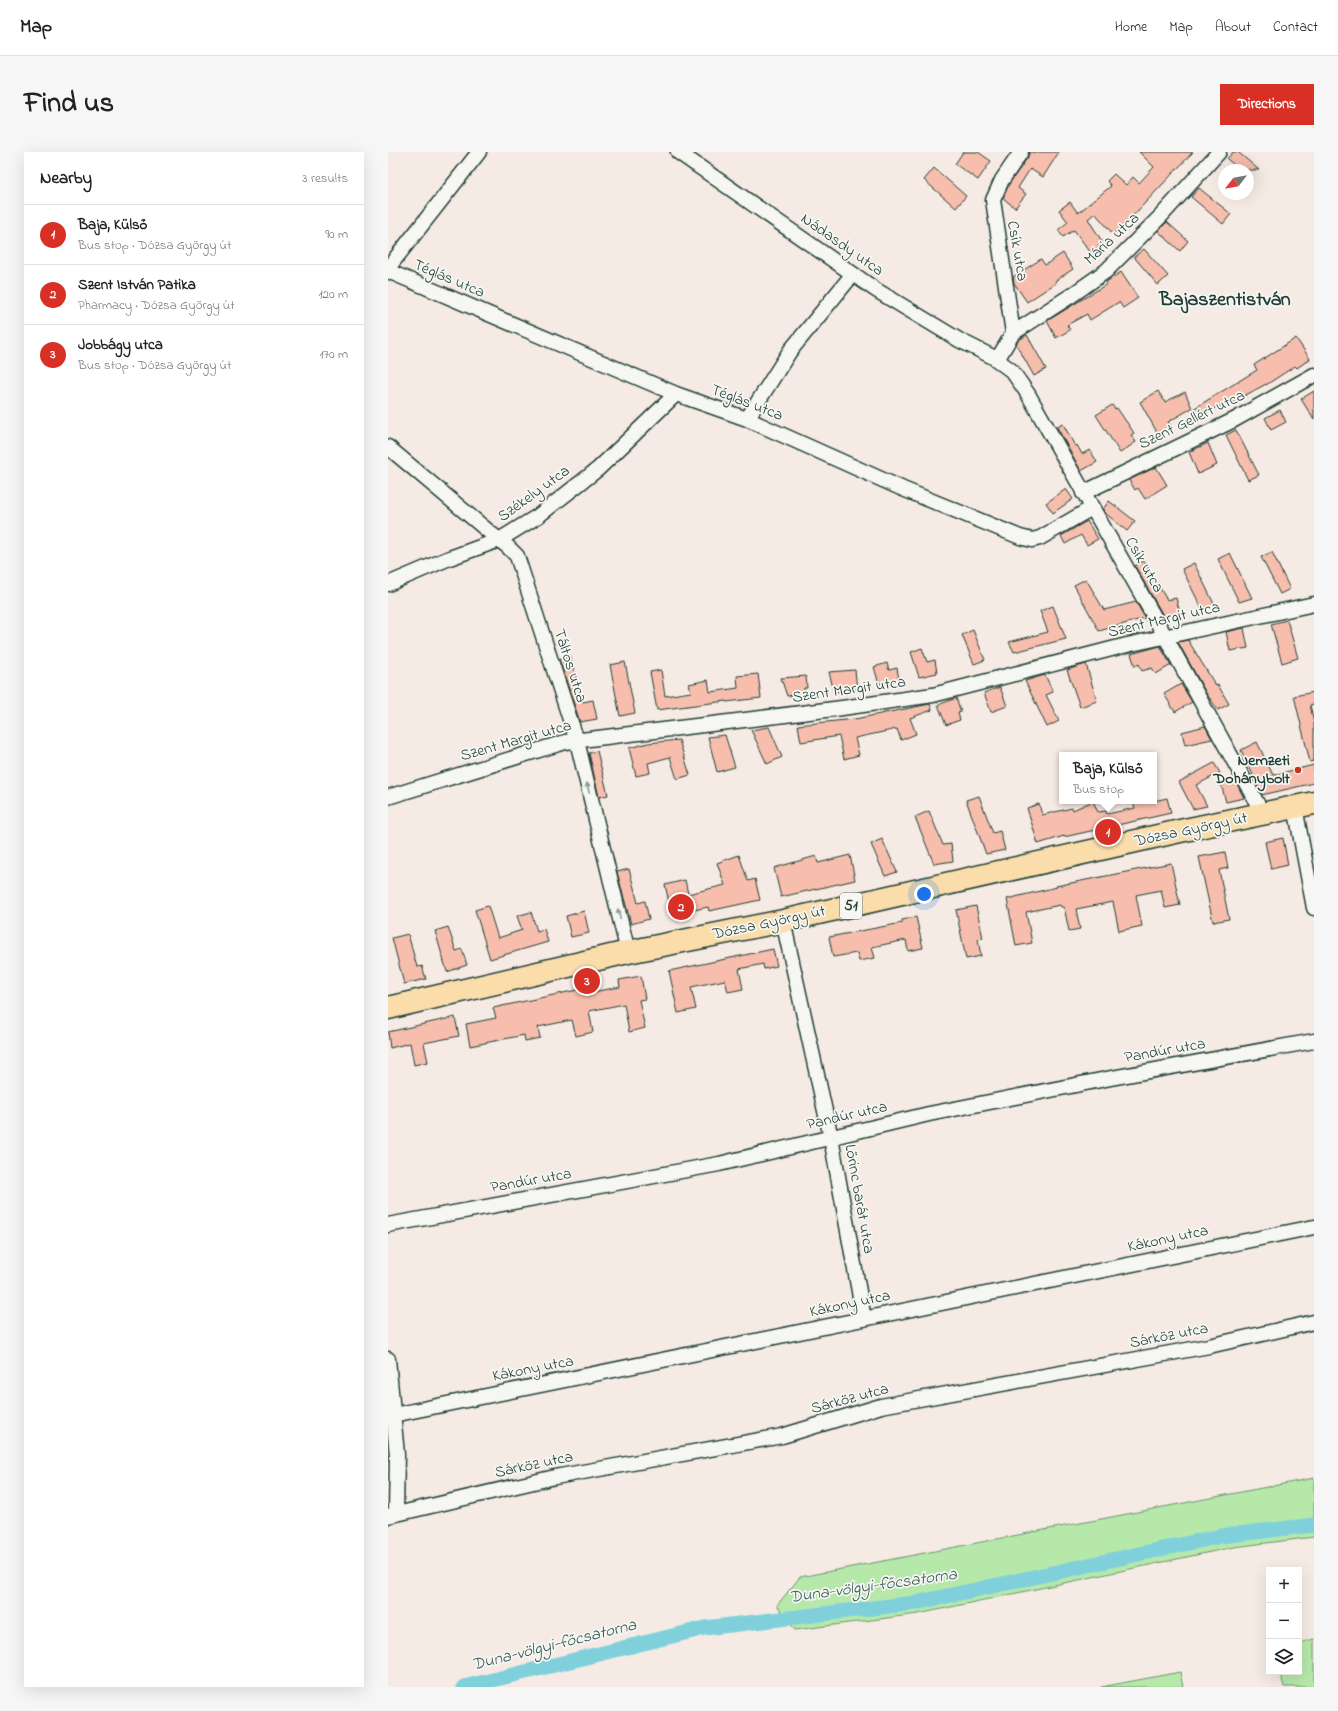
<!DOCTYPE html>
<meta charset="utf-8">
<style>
:root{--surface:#fff;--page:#f6f6f6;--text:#222;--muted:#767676;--line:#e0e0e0;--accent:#d93025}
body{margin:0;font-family:"Indie Flower",sans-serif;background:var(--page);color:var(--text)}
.controls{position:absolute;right:12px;bottom:12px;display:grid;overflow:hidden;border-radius:0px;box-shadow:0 4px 16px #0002}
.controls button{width:36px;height:36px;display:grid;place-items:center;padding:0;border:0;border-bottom:1px solid var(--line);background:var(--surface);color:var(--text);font:20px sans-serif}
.compass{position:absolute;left:830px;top:12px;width:36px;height:36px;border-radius:50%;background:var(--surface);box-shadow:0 4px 16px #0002;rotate:239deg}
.you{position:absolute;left:536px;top:742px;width:14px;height:14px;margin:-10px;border:3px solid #fff;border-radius:50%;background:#1a73e8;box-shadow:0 0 0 6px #1a73e833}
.badge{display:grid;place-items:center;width:26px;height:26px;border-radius:50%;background:var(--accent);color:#fff;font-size:13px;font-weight:700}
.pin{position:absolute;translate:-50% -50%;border:2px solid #fff;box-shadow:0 1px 4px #0006}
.popup{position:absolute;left:671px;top:600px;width:98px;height:52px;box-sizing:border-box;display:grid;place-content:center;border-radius:0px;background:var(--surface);filter:drop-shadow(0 1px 3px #0005);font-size:13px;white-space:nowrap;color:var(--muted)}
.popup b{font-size:15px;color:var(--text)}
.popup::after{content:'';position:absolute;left:50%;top:100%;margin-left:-8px;border:8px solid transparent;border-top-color:var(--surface)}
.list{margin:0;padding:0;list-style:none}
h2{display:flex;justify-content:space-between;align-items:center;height:52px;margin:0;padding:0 16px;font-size:17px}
h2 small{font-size:13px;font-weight:400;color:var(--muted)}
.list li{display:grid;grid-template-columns:26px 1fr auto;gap:12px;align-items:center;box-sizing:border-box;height:60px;padding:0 16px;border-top:1px solid var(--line)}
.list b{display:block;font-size:15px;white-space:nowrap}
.list p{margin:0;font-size:13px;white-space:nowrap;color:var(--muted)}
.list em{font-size:13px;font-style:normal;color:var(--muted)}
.icon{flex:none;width:22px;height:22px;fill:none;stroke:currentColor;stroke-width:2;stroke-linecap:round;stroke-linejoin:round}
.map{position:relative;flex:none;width:926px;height:1535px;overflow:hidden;border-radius:0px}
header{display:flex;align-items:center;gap:24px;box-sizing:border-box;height:56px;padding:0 20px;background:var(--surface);border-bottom:1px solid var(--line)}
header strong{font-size:19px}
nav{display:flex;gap:22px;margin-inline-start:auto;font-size:14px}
.intro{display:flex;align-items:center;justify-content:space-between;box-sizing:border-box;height:96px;padding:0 24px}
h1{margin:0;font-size:28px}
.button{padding:10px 18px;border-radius:0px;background:var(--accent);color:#fff;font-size:14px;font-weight:700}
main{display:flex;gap:24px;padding:0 24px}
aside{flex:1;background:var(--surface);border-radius:0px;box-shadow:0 4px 16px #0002}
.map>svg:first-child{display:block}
</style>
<header>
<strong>Map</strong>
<nav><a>Home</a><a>Map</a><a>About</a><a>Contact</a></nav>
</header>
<div class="intro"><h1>Find us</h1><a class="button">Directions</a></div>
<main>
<aside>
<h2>Nearby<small>3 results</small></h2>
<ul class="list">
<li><span class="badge">1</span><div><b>Baja, Külső</b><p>Bus stop · Dózsa György út</p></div><em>90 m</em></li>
<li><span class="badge">2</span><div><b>Szent István Patika</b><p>Pharmacy · Dózsa György út</p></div><em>120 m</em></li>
<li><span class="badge">3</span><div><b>Jobbágy utca</b><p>Bus stop · Dózsa György út</p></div><em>170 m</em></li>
</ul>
</aside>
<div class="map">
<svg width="926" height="1535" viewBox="0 0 926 1535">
<rect width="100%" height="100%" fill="#f6ebe4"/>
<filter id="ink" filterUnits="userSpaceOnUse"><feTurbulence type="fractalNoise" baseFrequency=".025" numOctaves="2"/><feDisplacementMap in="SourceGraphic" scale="8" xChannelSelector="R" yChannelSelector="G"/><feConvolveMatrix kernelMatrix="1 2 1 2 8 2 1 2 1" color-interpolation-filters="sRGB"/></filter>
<g filter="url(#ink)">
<path fill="#b6e9a9" stroke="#6a936e" d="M926,1326V1385L846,1395L530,1462L407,1478L389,1453L412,1425Z
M926,1487V1535H896L892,1520H911V1491Z
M792,1520L795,1535H713Z"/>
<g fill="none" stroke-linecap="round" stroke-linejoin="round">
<path stroke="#80d0dc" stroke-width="15" d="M76,1535L317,1476L527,1451L833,1384L926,1373"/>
</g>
<path fill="#f7bead" stroke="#1f3d34" d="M575,0H590L603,9L590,28L567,12Z
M641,0H671L655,25L642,17L630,36L638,42L627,56L615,46L621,32L640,5Z
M751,0H805L741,68L725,82L707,61L700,67L715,91L703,101L686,78L675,85L670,78L680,70L671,58L682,50L690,61L723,34L719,29L726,22L738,33L745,25L751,31L766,15Z
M845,0H850L871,18H852L839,7Z
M546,16L578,44L568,56L536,28Z
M811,36L843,62L835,72L803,45Z
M779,70L800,89L792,99L770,79Z
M756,97L780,124L770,133L746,105Z
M675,101L685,117L667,129L668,131L639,150L626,131L625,125L653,107L657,113Z
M733,120L750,146L735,156L731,150L702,168L699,162L679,173L682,178L668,186L659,169L719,132L718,130Z
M639,183L658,217L646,224L628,192L631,188Z
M908,186L922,207L909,216L907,214L878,233V232L845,250L844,248L832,255L831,254L809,265L805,257L869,218L866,213Z
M770,239L777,250L797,240L804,256L780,270L783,275L770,282L752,250Z
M926,239V268L913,247Z
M724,253L727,257L729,256L746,281L743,283L748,290L732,301L708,263Z
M892,258L898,270L883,278L877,266Z
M675,272L687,294L689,293L694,302L702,298L709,310L693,319L669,275Z
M848,278L871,323L860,328L838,283Z
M820,291L829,313L810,322L801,300Z
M768,315L779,333L757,347L750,336L747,338L741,328Z
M678,337L685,347L665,361L658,351Z
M721,349L747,369L739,379L717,361L715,357Z
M699,369L710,387L699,393L693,383L677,392L673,384Z
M884,400L902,437L892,442L873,405Z
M842,401L864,446L851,450L830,407Z
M756,409L779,448L788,446L792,461L776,465L747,414Z
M806,411L827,454L814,457L794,417Z
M698,427L716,458L748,450L757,466L711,479L686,433Z
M665,454L678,487L626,500L621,490L660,480L652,459Z
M899,468L910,506L894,511L883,472Z
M856,476L860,496L842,499L838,480Z
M585,478L597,508L586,512L574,483Z
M800,488L828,534L830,533L841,552L830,558L818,541L790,490Z
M772,494L783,513L768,522L764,516L754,519L751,512L747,514L743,502Z
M534,496L539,510L547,508L549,521L531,525L523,500Z
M182,504L195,550L205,548L209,567L192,570L171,507Z
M237,510L247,561L232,564L222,513Z
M499,511L501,518L509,516L511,528L491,532L486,515Z
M698,512L709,549L692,555L679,518Z
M273,518L277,544L303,540L301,532L320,528L322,540L350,536L349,524L370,522L373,546L338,550V549L269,558L262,520Z
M467,518L469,538L446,540L441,520Z
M657,523L665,540L658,543L671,569L659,575L637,529Z
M418,524L419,536H416V542L399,544L393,526Z
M793,532L804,550L787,560L776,542Z
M612,535L619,554L603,560L596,541Z
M926,540V552L922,553L926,570V609L922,610L906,544Z
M568,546L573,560L570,561L572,568L558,573L550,553Z
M542,552L544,558L522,566L528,582L513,588L509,577L467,586L471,603L456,607L451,584L413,590L410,573L467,567Z
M817,574L824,587L797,593L794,580Z
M381,575L394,605L379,612L363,578Z
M337,583L347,615L329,620L320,585Z
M291,588L302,623L289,627L282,605L260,611L262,621L248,624L241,596L260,591Z
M869,590L885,623L926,613V631L874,643L864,624L865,623L853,598Z
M209,599L220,643L211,645L201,601Z
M826,611L832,621L808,633L819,654L805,657L791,630Z
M847,628L856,646L838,650L833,632Z
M591,644L605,681L612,679L617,698L598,702L578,648Z
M779,646L783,661L676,685V684L650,692L639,656L651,652L654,663L684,656L685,658L705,649L710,660L718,659L719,662L747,656L744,649H766Z
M541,659L555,693L563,692L565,709L546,712L527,665Z
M895,686L900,713L883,717L877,690Z
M494,687L509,720L497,724L483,692Z
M837,700L840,716L831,718L841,767L825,770L811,705Z
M351,703L360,729L367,727L372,748L321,759L320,755L284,763L277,733L297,728L300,742L337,733L329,711Z
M462,703L467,728L393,745L386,716L428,704L430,711Z
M783,711L792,753L777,756L773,738L748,743L754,774L731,779L725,750L688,757L692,777L681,779L676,755H673L672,753L638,760L644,791L628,794L619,747L669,735L668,734Z
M241,717L250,751L257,749L261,767L243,772L229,720Z
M100,754L110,786L134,778L129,764L143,760L149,779L156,777L160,790L102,807L87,758Z
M588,754L595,786L590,787L593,804L578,807L568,758Z
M196,759L201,781L183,785L178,764Z
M528,765L535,796L520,799L518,788L484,795L487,806L471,809L469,801L445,805L441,785L514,771V768Z
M60,775L68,799L74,797L79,813L59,820L47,779Z
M20,782L29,815L34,814L38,827L16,832L4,786Z
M385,797L389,814L376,817L375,812L351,817L355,837L340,840L337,828L303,835L308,857L290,861L281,819Z
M253,824L257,847L251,848L257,876L241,880L236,852L201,859L205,880L188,884L184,868L150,875L152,886L137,889L136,883L82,894L78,872L108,866L105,856L203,835L204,840L232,835L231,828Z
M67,865L71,884L36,891L40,910L26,913L22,891L2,896L0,880Z"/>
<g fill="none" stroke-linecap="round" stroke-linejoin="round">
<g stroke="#1f3d34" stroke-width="17">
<path id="street" d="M290,0L488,138L571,188L605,205L624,219L640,242L777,484L875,662
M0,116L91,0
M0,119L288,242L359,267L515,337L632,385L644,388L652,386L704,356
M625,181L684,143L718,119L773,64L831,0
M609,208L625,181L605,48L614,28L633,0
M359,267L402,199L465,122
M0,295L106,384L119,394L129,404L189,589L240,800
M695,341L846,268L926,223
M0,432L59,407L111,388L150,364L210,317L288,242
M0,645L177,590L454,556L545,543L739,493L926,452
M907,655L926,756
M395,769L443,986L476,1167
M0,1073L331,1012L541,962L723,926L926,889
M0,1207L9,1303L8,1361
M5,1263L926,1075
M0,1364L167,1325L394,1284L493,1254L821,1194L926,1170"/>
</g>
<g stroke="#1f3d34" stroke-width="25">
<path id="primary" d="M0,856L240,800L395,769L792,679L926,651"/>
</g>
<use href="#street" stroke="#f6f6f2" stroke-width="14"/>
<use href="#primary" stroke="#fbddab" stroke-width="22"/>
</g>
<defs><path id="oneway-solid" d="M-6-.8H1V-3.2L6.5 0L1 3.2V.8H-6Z"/></defs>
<g fill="#8a9a93">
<use href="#oneway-solid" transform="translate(200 636) rotate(-104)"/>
<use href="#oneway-solid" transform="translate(231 762) rotate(-104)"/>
</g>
</g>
<circle fill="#c8321e" stroke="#f6f6f2" stroke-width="1.5" cx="910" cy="618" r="4"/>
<g text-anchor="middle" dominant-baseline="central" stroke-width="3.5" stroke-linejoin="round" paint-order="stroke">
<rect fill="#f6f6f2" stroke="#60746d" stroke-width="1" x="452" y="741" width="22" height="26" rx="3"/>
<g font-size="15" font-weight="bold" fill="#1f3d34">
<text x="463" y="754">51</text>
</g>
<g font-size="16" fill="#1f3d34" stroke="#f6f6f2">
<text transform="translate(724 87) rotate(-43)">Mária utca</text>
<text transform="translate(454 93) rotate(35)">Nádasdy utca</text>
<text transform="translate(629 99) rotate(80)">Csík utca</text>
<text transform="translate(61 127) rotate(23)">Téglás utca</text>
<text transform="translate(359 251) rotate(21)">Téglás utca</text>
<text transform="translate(804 268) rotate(-26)">Szent Gellért utca</text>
<text transform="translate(146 342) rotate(-36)">Székely utca</text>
<text transform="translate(756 413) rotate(60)">Csík utca</text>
<text transform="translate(776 468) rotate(-13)">Szent Margit utca</text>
<text transform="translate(182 514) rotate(72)">Táltos utca</text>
<text transform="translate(461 538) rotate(-8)">Szent Margit utca</text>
<text transform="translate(128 589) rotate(-16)">Szent Margit utca</text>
<text transform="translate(803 678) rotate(-12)">Dózsa György út</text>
<text transform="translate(381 771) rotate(-12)">Dózsa György út</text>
<text transform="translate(777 899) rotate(-10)">Pandúr utca</text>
<text transform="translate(459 964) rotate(-13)">Pandúr utca</text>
<text transform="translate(143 1029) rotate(-10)">Pandúr utca</text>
<text transform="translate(471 1047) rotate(80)">Lőrinc barát utca</text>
<text transform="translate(780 1087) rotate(-12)">Kákony utca</text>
<text transform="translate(462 1152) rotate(-12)">Kákony utca</text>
<text transform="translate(781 1184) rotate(-11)">Sárköz utca</text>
<text transform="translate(145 1217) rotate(-11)">Kákony utca</text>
<text transform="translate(462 1247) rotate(-15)">Sárköz utca</text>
<text transform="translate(146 1313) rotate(-12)">Sárköz utca</text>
</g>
<g font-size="16" font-weight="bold" fill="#1f3d34" stroke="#f6f6f2" text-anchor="end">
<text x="902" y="609">Nemzeti<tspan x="902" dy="18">Dohánybolt</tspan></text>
</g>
<g font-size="17" font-style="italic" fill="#325a56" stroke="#f6f6f2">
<text transform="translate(485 1434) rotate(-8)">Duna-völgyi-főcsatorna</text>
<text transform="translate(166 1493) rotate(-14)">Duna-völgyi-főcsatorna</text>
</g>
<g font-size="20" font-weight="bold" fill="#1f3d34" stroke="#f6f6f2">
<text x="837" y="148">Bajaszentistván</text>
</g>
</g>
</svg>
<div class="controls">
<button>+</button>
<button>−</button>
<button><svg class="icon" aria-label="layers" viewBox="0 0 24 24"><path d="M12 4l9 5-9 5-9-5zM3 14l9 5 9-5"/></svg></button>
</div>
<svg class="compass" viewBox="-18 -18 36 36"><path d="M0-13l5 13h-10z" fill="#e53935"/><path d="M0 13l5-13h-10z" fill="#767676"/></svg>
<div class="you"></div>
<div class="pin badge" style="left:720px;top:680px">1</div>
<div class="popup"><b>Baja, Külső</b>Bus stop</div>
<div class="pin badge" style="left:293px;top:755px">2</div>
<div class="pin badge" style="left:199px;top:829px">3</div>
</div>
</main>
